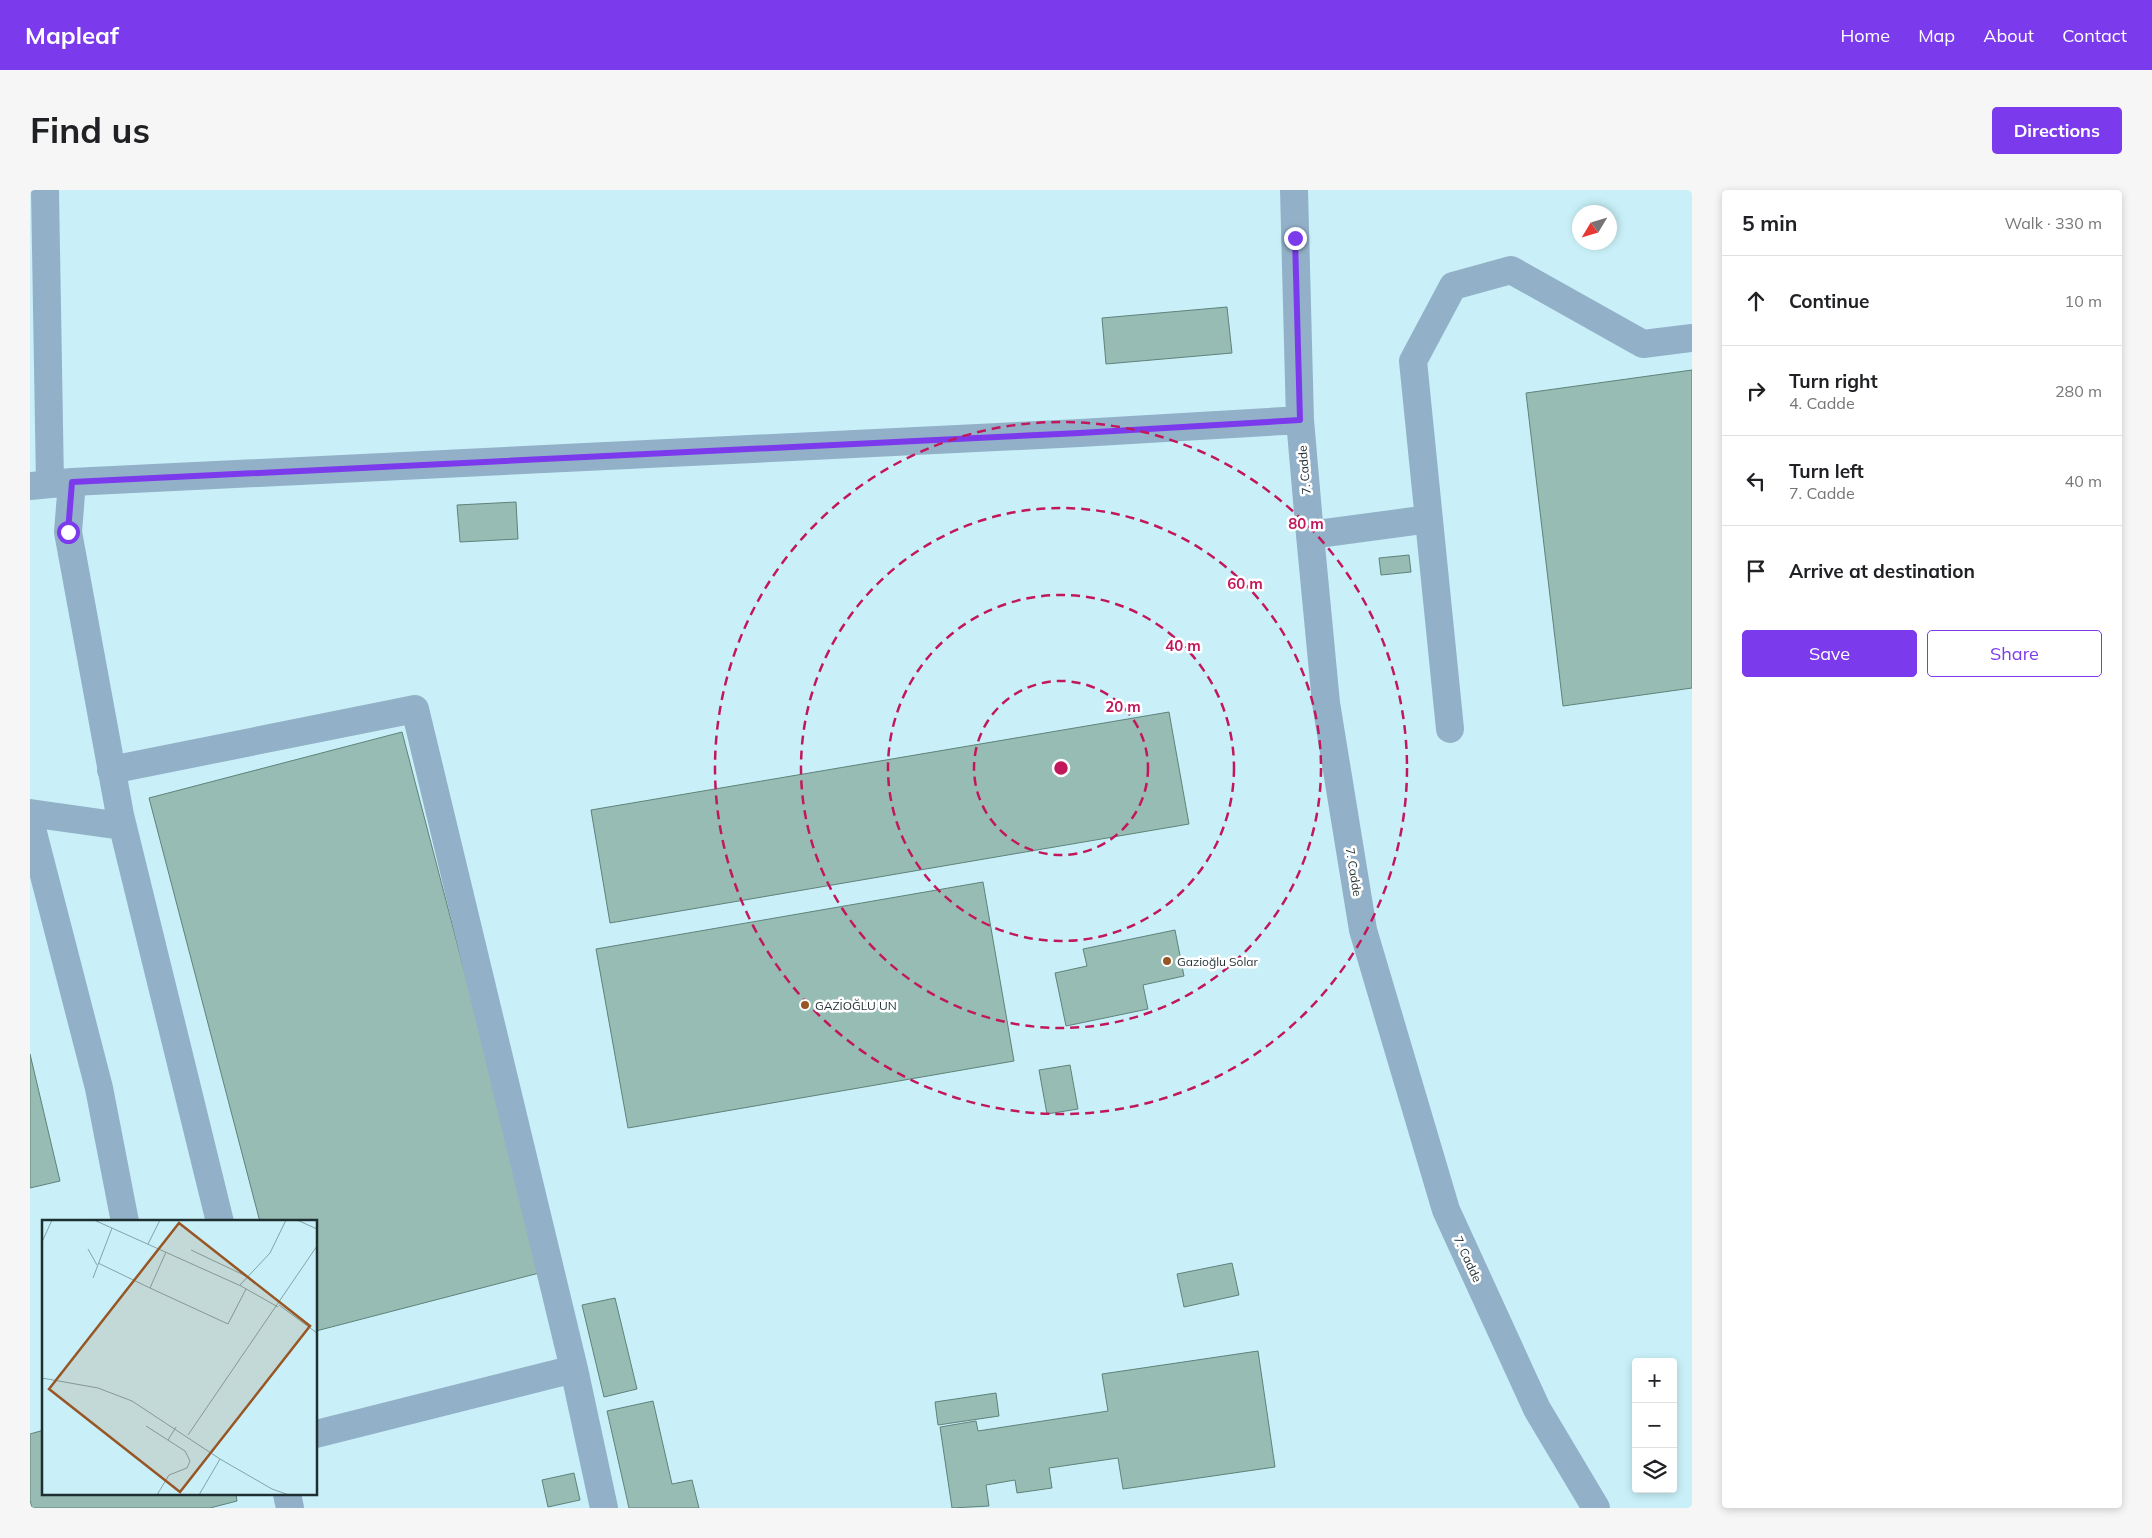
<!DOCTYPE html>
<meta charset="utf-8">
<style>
:root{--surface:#fff;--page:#f6f6f6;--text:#202124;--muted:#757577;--line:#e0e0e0;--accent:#7c3aed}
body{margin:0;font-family:Mulish,sans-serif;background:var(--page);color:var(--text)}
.controls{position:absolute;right:15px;bottom:15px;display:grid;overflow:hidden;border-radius:5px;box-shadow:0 2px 8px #0003}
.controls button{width:45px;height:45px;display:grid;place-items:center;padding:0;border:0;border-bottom:1px solid var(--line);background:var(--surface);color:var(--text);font:25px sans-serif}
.compass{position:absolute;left:1542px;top:15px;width:45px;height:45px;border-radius:50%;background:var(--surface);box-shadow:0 2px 8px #0003;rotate:232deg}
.stop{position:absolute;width:15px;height:15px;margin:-11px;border:4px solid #7c3aed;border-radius:50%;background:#fff}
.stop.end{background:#7c3aed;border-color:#fff;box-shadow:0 1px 5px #0008}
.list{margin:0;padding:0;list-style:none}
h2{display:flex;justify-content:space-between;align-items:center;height:65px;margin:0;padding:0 20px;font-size:21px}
h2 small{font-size:16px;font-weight:400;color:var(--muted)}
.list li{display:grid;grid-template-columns:32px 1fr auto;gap:15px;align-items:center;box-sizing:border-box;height:90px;padding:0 20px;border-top:1px solid var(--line)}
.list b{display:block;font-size:19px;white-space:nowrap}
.list p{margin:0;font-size:16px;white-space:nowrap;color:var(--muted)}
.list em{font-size:16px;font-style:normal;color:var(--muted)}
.actions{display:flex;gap:10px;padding:15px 20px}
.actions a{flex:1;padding:11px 0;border:1px solid var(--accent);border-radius:5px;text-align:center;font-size:18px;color:var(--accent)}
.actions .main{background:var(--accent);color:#fff}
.icon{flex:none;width:28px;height:28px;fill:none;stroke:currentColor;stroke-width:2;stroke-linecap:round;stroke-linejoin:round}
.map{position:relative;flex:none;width:1662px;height:1318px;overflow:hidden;border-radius:5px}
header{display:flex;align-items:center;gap:30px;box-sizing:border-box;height:70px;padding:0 25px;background:var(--accent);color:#fff}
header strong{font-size:24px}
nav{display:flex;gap:28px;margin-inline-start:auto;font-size:18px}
.intro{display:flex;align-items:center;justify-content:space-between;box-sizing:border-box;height:120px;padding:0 30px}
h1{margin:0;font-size:35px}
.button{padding:12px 22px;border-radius:5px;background:var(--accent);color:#fff;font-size:18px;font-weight:700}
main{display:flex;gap:30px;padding:0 30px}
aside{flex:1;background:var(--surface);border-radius:5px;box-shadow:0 2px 8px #0003}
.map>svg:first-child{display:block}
</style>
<header>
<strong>Mapleaf</strong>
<nav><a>Home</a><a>Map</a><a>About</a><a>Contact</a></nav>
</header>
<div class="intro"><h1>Find us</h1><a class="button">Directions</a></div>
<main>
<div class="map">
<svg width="1662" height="1318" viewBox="0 0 1662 1318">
<rect width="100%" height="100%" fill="#c9f0f8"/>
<path fill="#97bcb3" stroke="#5f827a" d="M1197,117L1202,163L1076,174L1072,128Z
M1662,180V498L1533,516L1496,203Z
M486,312L488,349L430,352L427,315Z
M1379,365L1381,382L1351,385L1349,368Z
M1139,522L1159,634L580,733L561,620Z
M372,542L513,1082L286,1141V1032H230L119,608Z
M953,692L984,871L598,938L566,759Z
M1145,740L1154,786L1113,795L1118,819L1036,836L1025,783L1057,776L1053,759Z
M0,864L30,991L0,998Z
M1040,875L1048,919L1017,924L1009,880Z
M1202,1073L1209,1105L1154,1117L1147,1084Z
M585,1108L607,1199L574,1207L552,1115Z
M1228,1161L1245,1277L1093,1299L1088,1268L1019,1278L1022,1298L987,1303L985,1290L956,1295L959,1316L922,1318L910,1237L946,1231L948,1241L1078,1221L1072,1184Z
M966,1203L969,1226L908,1235L905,1212Z
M623,1211L642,1294L662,1290L669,1318H599L577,1221Z
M14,1240V1304H206L207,1311L180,1318H2L0,1310V1244Z
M544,1283L550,1310L518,1317L512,1290Z"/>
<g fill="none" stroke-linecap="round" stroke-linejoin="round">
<path stroke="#92b1c8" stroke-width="28" d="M15,0L20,294
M1264,0L1270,230L1280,345L1296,513L1333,740L1416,1020L1507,1219L1566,1318
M42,292L38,342L90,625L190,1032
M0,296L42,292L1050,243L1270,230
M1280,345L1399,329
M1420,539L1383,171L1423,96L1481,80L1613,154L1662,148
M81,580L385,519L544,1179L286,1244
M0,623L92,636
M0,631L69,898L95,1032
M544,1179L574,1318
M257,1304L260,1318"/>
</g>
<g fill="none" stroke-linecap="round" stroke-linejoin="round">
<path stroke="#7c3aed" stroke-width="6" d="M38,342L42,292L1050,243L1270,230L1265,48"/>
</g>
<g fill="none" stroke="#c2185b" stroke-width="2.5" stroke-dasharray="9 6">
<circle cx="1031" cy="578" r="87"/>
<circle cx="1031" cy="578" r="173"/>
<circle cx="1031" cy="578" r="260"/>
<circle cx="1031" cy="578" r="346"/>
</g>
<g fill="#985624" stroke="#fff" stroke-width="2">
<circle cx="1137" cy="771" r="5"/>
<circle cx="775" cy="815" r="5"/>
</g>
<g text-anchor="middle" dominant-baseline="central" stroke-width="5" stroke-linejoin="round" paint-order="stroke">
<g font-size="12" fill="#1f2e31" stroke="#fff">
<text transform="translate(1274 280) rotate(-95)">7. Cadde</text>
<text transform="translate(1324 682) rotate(81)">7. Cadde</text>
<text transform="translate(1438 1069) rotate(65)">7. Cadde</text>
</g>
<g font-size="12" fill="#1f2e31" stroke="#fff" text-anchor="start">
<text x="1147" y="771">Gazioğlu Solar</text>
<text x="785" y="815">GAZİOĞLU UN</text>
</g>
</g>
<g transform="translate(12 1030)">
<rect width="275" height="275" fill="#c9f0f8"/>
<path fill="none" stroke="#85a2a8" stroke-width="1" d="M52,0L199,66L236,87M255,0L275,9M0,22L10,0M106,24L118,0M46,29L55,45M149,30L206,57M124,32L108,68L186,104L204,69M56,43L108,68M51,58L70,8M198,65L228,33L244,0M237,85L275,113M0,158L56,168L90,181L178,239L230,269L247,275M104,206L143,231L148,241L145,248L127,255L115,275M146,215L275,26M126,220L134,207M157,275L178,239"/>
<path fill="#985624" fill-opacity="0.15" stroke="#985624" stroke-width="2.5" d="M137,3L268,106L138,272L7,169Z"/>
<rect width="275" height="275" fill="none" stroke="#1f2e31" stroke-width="2.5"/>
</g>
<circle cx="1031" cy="578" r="8" fill="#c2185b" stroke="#fff" stroke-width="2.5"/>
<g font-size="15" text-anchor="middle" font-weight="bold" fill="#c2185b" stroke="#fff" stroke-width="5" stroke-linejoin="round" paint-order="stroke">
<text x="1276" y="339">80 m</text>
<text x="1215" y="399">60 m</text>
<text x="1153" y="461">40 m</text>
<text x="1093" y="522">20 m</text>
</g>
</svg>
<div class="controls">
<button>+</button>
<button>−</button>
<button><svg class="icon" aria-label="layers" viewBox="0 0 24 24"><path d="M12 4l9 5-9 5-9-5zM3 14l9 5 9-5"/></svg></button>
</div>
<svg class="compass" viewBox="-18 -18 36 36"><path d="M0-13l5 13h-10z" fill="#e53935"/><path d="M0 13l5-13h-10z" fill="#757577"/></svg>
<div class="stop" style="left:38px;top:342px"></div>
<div class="stop end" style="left:1265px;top:48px"></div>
</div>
<aside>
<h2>5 min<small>Walk · 330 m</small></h2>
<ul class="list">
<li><svg class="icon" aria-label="ahead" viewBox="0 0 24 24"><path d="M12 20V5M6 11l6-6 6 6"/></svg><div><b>Continue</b></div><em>10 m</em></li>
<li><svg class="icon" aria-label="right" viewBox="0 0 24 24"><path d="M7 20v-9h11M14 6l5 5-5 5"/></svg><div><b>Turn right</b><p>4. Cadde</p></div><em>280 m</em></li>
<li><svg class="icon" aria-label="left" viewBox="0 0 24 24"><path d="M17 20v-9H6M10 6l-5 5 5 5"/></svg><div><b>Turn left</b><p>7. Cadde</p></div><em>40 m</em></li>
<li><svg class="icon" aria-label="arrive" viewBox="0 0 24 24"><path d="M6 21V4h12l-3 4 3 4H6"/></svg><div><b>Arrive at destination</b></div></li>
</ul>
<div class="actions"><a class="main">Save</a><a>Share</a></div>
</aside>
</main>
